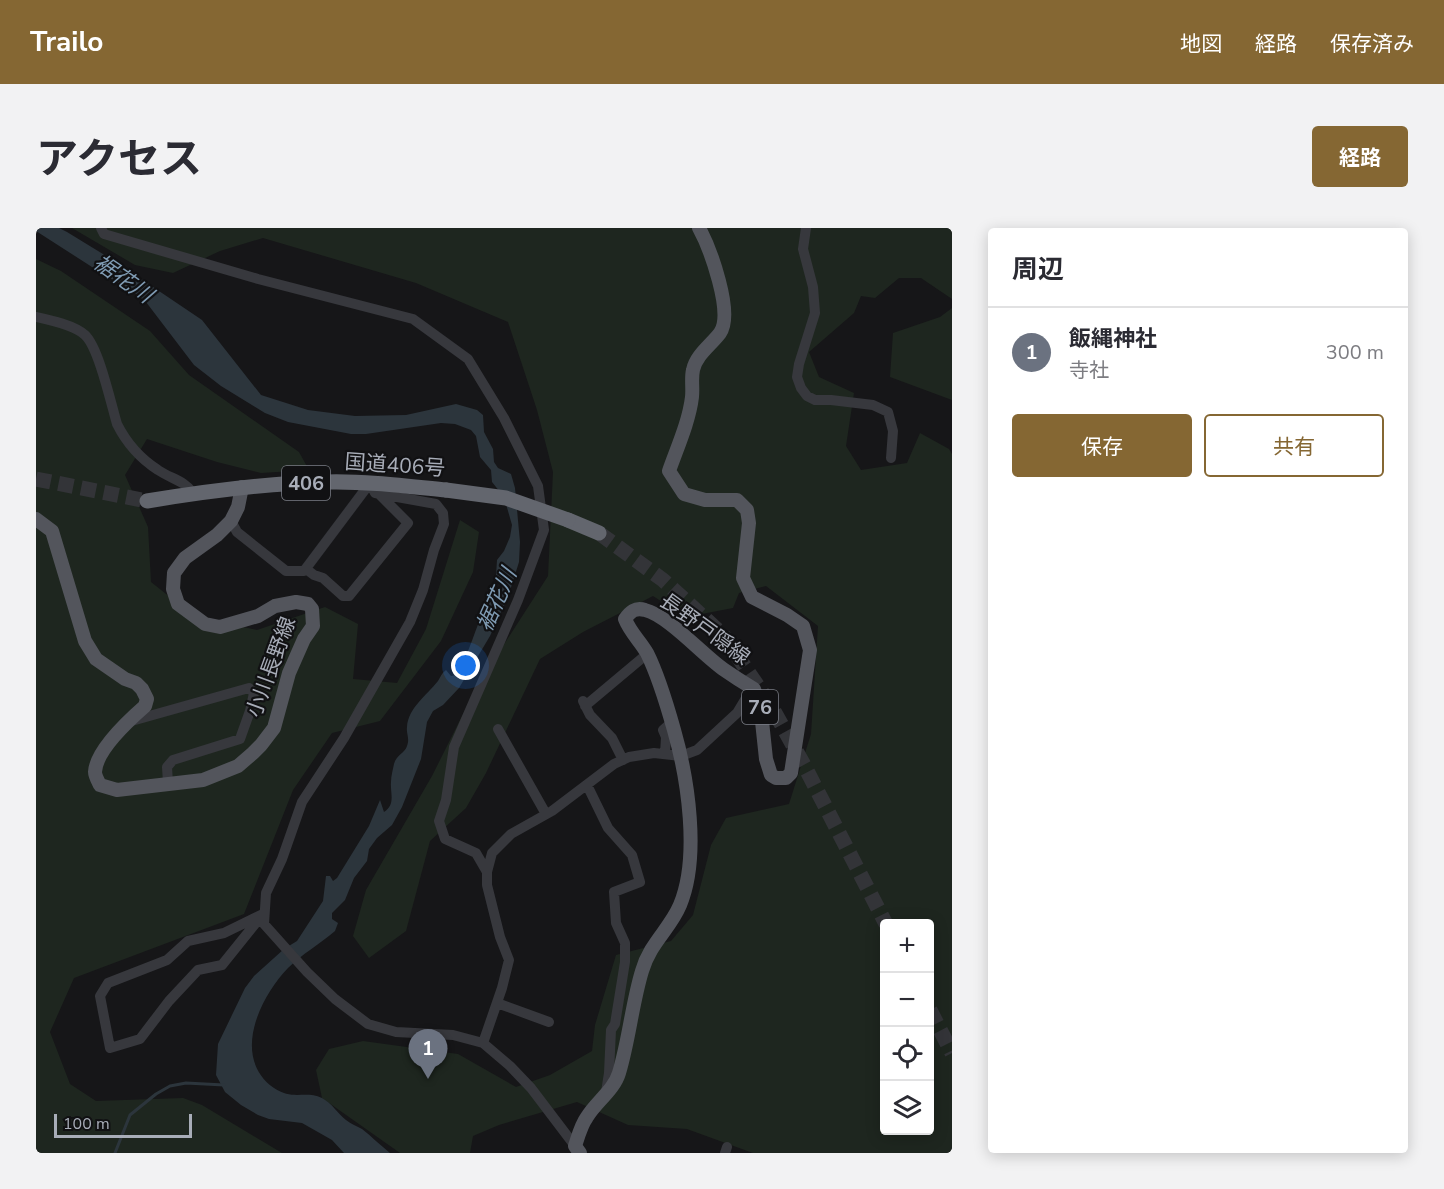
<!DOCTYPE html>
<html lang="ja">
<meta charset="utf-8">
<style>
:root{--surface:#fff;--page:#f2f2f3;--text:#2b2b33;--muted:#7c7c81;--line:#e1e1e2;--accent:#856733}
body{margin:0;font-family:"Nunito Sans","Noto Sans JP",sans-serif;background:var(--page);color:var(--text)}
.controls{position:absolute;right:18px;bottom:18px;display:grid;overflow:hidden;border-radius:6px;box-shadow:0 3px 15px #0003}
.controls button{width:54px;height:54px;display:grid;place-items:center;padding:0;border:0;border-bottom:2px solid var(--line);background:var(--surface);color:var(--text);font:30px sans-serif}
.scale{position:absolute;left:18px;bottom:15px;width:138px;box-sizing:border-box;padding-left:6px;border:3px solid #a8adb8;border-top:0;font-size:16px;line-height:21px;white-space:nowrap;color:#a8adb8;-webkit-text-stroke:4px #111113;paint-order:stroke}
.you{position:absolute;left:430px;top:438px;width:21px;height:21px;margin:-15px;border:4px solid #fff;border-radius:50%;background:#1a73e8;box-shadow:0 0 0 9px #1a73e833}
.badge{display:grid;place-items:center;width:39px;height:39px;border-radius:50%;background:var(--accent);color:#fff;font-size:20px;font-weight:700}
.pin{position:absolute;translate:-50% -50px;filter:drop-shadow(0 2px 3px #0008)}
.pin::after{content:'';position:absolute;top:32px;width:21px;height:18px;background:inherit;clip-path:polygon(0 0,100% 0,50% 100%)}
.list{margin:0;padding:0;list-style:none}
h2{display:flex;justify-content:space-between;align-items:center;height:78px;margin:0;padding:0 24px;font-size:26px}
h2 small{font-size:20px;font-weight:400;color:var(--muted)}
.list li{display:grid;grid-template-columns:39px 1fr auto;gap:18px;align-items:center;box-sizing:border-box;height:90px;padding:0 24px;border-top:2px solid var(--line)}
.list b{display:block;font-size:22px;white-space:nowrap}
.list p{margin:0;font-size:20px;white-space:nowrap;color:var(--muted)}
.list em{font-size:20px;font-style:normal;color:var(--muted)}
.actions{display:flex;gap:12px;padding:18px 24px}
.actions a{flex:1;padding:14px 0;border:2px solid var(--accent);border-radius:6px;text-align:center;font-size:21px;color:var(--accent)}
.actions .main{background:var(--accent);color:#fff}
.icon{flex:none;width:33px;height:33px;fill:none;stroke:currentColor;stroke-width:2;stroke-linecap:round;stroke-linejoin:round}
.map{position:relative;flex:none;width:916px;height:925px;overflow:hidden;border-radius:6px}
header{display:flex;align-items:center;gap:36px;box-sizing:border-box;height:84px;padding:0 30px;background:var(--accent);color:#fff}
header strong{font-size:28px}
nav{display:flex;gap:33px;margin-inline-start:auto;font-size:21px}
.intro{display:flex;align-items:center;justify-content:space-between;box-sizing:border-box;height:144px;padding:0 36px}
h1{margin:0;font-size:42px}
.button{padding:15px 27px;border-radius:6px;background:var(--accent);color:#fff;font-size:21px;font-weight:700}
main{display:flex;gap:36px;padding:0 36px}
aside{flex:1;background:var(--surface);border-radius:6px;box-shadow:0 3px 15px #0003}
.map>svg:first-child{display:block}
</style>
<header>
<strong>Trailo</strong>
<nav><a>地図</a><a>経路</a><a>保存済み</a></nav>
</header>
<div class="intro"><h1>アクセス</h1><a class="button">経路</a></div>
<main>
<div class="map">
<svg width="916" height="925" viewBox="0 0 916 925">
<rect width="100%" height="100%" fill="#161618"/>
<path fill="#1e261f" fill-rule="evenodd" d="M36,0H916V71L885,50H863L839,70L825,68L818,85L773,124L783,149L818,165L810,218L825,242L871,235L884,205L913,221L916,226V925H717L651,901L592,897L541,874L463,897L437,908L434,925H364L286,870L280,842L293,821L327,813L422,826L480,859L514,847L556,823L559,797L580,727L635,713L657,687L675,617L690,590L753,576L775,506L782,398L730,358L703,365L697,380L650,389L617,368L547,404L504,431L450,545L430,580L394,613L370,703L333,730L317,708L330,662L396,548L440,460L512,348L517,244L501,182L472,94L380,55L227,10L184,23L137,45L99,37ZM848,696H894V902H848Z
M0,31L25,43L114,103L153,147L263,224L273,242L225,245L181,234L111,211L89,247L112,299L115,354L159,389L221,402L289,379L322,396L317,451L361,455L390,401L424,292L443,304L437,344L405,413L344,493L296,505L257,562L208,686L38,750L14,804L34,856L60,873L147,870L166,877L246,925H0Z
M916,80V172L854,149L857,105L904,89Z"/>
<path fill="#2c353c" d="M0,0H23L31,4L80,34L166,92L225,167L272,182L319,188L370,187L420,176L441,182L447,187L448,204L457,221L458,234L462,240L475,246L479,260L484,314L483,334L472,369L454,408L423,460L407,477L397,483L391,494L385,531L366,579L356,597L341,610L333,621L331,633L318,650L309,672L296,685V691L302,695L299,703C284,716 266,726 252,740C223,770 195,830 238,860C257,873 269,862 286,870C296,875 302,886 310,892C315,896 321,898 326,901C335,908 344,917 354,925H308L296,912L266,895L233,891L222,887L205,877L189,864L180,847L182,816L209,760L218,748L248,721L261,713L287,673L290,648H294L297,653L301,650L333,598L344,572L348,584C360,576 354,565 355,554C355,548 357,541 358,536C360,527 369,525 371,518C374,510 370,506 371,499C372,480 391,467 402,453C405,448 405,446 410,442L415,448L420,447C434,425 439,399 451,376C458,364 472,369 464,350L460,348L461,332L468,323L474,309L476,297L468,269L456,254L455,242L444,229L440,208L435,202L419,196L405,195L330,206H315L252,194L229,185L185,158L158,137L110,74L95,62L70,48L0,3Z"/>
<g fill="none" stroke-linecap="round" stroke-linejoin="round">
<path stroke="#2c353c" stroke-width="3" d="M79,925L94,887L120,866L134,858L150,855L188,857"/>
<path stroke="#333438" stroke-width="15" stroke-dasharray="15 8" stroke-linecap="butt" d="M0,251L111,273
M563,305L627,352L687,407L734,476L768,537L850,696
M894,782L916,825"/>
<path stroke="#37383d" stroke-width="10" d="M65,0L68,6L222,51L377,91L432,131L468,190L502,258L508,302L482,372L418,519L410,572L403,593L409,611L440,625L451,644
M770,0L767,21L777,59L779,85L763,136L761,149L765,160L771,168L779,172H795L837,177L852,184L857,203L855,230
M0,89C14,92 38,97 49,107C63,120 75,176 81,196C90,214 105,231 122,242C135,251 148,252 157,265
M195,293L201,304L250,343H268L334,255L339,265L400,276L407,285L408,296L398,322L387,362L374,394L308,510L266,574L246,631L230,665L228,696L271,744L299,771L332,796L360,804L417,807L447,815L474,838L495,860L539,918
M270,341L278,347L287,350L307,368H313L372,295L344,267
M547,473L554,487L576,510L587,532
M549,478L611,426
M92,494L213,460L218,465L214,483L204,511L137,532L131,539L132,555
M462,501L510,586
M629,526L630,509L627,502L636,494
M551,557L572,600L596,627L604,654L578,664L580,695L589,715V734L579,796L575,802L573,845L570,864
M227,686L186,737L162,742L133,773L104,811L74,820L64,768L72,755L131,732L152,713L188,705Z
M461,775L513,794
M447,815L466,760L473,732L464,709L451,657V644L456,625L475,606L516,583L578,536L593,529L618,525L645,528L661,522L701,485L716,460
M689,925L691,919"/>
<path stroke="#53555c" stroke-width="14" d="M0,291L16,303L49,413L60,431L89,451L100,455L106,461L111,471L109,478C93,492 60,522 59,544C59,548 62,553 64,557L81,562L167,552L202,538L217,525L225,517L238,500L253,445L268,411L277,398L276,381L272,376L260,374L239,378L222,388L184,399L169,396L142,376L137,361L138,345L149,330L181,307L195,293L202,279L206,259
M544,925L539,918C542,909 545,897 551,889C560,874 578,862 583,845C593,812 596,776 606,743C614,715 634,701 644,677C664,629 652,551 638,502C631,477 623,449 611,425C604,413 594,404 589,391C594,384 599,379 609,382C631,387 666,426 687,441C697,448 708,455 718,461L725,484L730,531L735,547L740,550H750L755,545L774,422L767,398L751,387L716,369L707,350L713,295L711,282L701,272H669L648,266L633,243C641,220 653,194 656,169C657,160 655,150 657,142C660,127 675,117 684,105C698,85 674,20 663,0"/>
<path stroke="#63666e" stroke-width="15" d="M111,273C171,263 230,255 290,254C330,253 370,258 410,262
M532,292L563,305"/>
<path stroke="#63666e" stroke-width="15" d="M410,262L470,270L532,292"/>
</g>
<g text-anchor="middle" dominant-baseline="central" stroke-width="4.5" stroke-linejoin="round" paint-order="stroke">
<g fill="#111113" stroke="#7b7e86" stroke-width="1.5">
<rect x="246" y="238" width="48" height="34" rx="4.5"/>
<rect x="706" y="462" width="36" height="34" rx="4.5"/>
</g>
<g font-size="20" font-weight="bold" fill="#a8adb8">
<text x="270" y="255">406</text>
<text x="724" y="479">76</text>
</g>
<g font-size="21" fill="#a8adb8" stroke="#111113">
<text transform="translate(359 237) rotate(4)">国道406号</text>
<text transform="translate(669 401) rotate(36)">長野戸隠線</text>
<text transform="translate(235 439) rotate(-70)">小川長野線</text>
</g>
<g font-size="22" font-style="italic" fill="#7f9bb3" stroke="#111113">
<text transform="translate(87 51) rotate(35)">裾花川</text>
<text transform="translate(461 372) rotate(-66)">裾花川</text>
</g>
</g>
</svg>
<div class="controls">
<button>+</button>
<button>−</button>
<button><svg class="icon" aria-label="locate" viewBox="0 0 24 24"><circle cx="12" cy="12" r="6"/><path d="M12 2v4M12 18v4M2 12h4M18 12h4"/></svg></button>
<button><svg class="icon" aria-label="layers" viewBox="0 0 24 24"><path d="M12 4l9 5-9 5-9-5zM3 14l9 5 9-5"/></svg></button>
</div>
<div class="scale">100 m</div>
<div class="you"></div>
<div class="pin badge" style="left:392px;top:851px;background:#6b7280">1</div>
</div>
<aside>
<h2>周辺<small></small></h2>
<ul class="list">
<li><span class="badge" style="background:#6b7280">1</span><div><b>飯縄神社</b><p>寺社</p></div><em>300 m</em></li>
</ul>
<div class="actions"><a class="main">保存</a><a>共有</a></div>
</aside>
</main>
